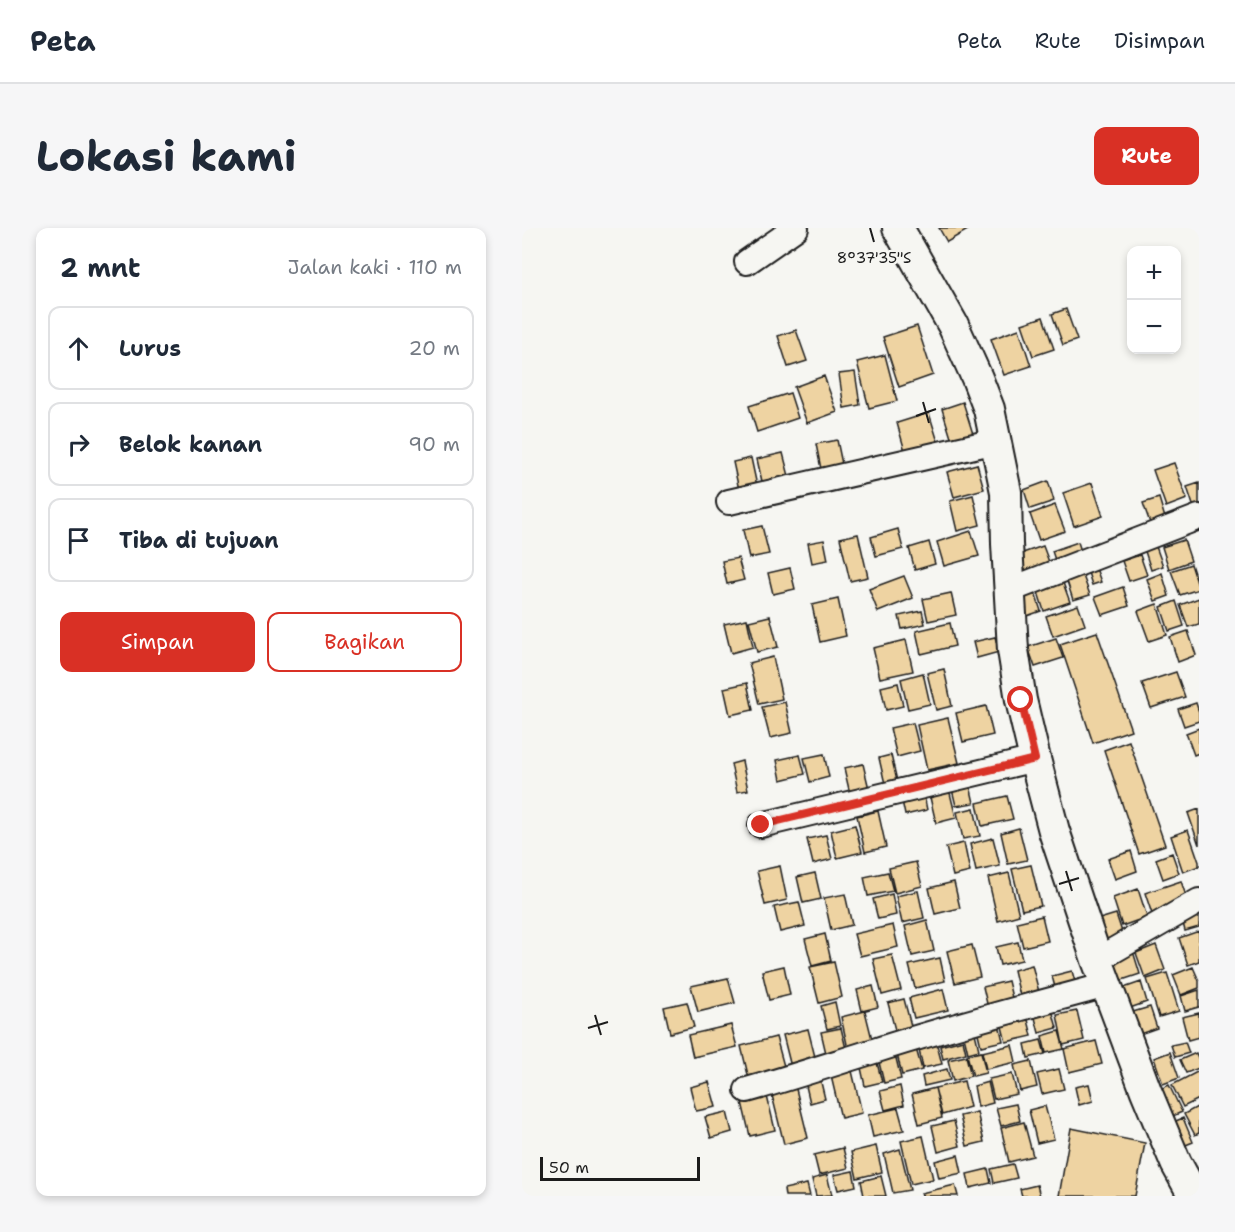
<!DOCTYPE html>
<html lang="id">
<meta charset="utf-8">
<style>
:root{--surface:#fff;--page:#f6f6f7;--text:#1f2937;--muted:#747a83;--line:#e0e1e3;--accent:#d93025}
body{margin:0;font-family:"Shantell Sans",sans-serif;background:var(--page);color:var(--text)}
.controls{position:absolute;right:18px;top:18px;display:grid;overflow:hidden;border-radius:12px;box-shadow:0 3px 9px #0003}
.controls button{width:54px;height:54px;display:grid;place-items:center;padding:0;border:0;border-bottom:2px solid var(--line);background:var(--surface);color:var(--text);font:30px sans-serif}
.scale{position:absolute;left:18px;bottom:15px;width:160px;box-sizing:border-box;padding-left:6px;border:3px solid #1c1c1c;border-top:0;font-size:16px;line-height:21px;white-space:nowrap;color:#1c1c1c;-webkit-text-stroke:4px #f6f6f2;paint-order:stroke}
.stop{position:absolute;width:18px;height:18px;margin:-14px;border:4px solid #d93025;border-radius:50%;background:#fff}
.stop.end{background:#d93025;border-color:#fff;box-shadow:0 2px 6px #0008}
.list{margin:0;padding:0;list-style:none}
h2{display:flex;justify-content:space-between;align-items:center;height:78px;margin:0;padding:0 24px;font-size:26px}
h2 small{font-size:20px;font-weight:400;color:var(--muted)}
.list li{display:grid;grid-template-columns:39px 1fr auto;gap:18px;align-items:center;box-sizing:border-box;height:84px;margin:0 12px 12px;padding:0 12px;border:2px solid var(--line);border-radius:12px}
.list b{display:block;font-size:22px;white-space:nowrap}
.list em{font-size:20px;font-style:normal;color:var(--muted)}
.actions{display:flex;gap:12px;padding:18px 24px}
.actions a{flex:1;padding:14px 0;border:2px solid var(--accent);border-radius:12px;text-align:center;font-size:21px;color:var(--accent)}
.actions .main{background:var(--accent);color:#fff}
.icon{flex:none;width:33px;height:33px;fill:none;stroke:currentColor;stroke-width:2;stroke-linecap:round;stroke-linejoin:round}
.map{position:relative;flex:none;width:677px;height:968px;overflow:hidden;border-radius:12px}
header{display:flex;align-items:center;gap:36px;box-sizing:border-box;height:84px;padding:0 30px;background:var(--surface);border-bottom:2px solid var(--line)}
header strong{font-size:28px}
nav{display:flex;gap:33px;margin-inline-start:auto;font-size:21px}
.intro{display:flex;align-items:center;justify-content:space-between;box-sizing:border-box;height:144px;padding:0 36px}
h1{margin:0;font-size:42px}
.button{padding:15px 27px;border-radius:12px;background:var(--accent);color:#fff;font-size:21px;font-weight:700}
main{display:flex;gap:36px;padding:0 36px}
aside{flex:1;background:var(--surface);border-radius:12px;box-shadow:0 3px 9px #0003}
.map>svg:first-child{display:block}
</style>
<header>
<strong>Peta</strong>
<nav><a>Peta</a><a>Rute</a><a>Disimpan</a></nav>
</header>
<div class="intro"><h1>Lokasi kami</h1><a class="button">Rute</a></div>
<main>
<aside>
<h2>2 mnt<small>Jalan kaki · 110 m</small></h2>
<ul class="list">
<li><svg class="icon" aria-label="ahead" viewBox="0 0 24 24"><path d="M12 20V5M6 11l6-6 6 6"/></svg><div><b>Lurus</b></div><em>20 m</em></li>
<li><svg class="icon" aria-label="right" viewBox="0 0 24 24"><path d="M7 20v-9h11M14 6l5 5-5 5"/></svg><div><b>Belok kanan</b></div><em>90 m</em></li>
<li><svg class="icon" aria-label="arrive" viewBox="0 0 24 24"><path d="M6 21V4h12l-3 4 3 4H6"/></svg><div><b>Tiba di tujuan</b></div></li>
</ul>
<div class="actions"><a class="main">Simpan</a><a>Bagikan</a></div>
</aside>
<div class="map">
<svg width="677" height="968" viewBox="0 0 677 968">
<rect width="100%" height="100%" fill="#f6f6f2"/>
<filter id="ink" filterUnits="userSpaceOnUse"><feTurbulence type="fractalNoise" baseFrequency=".0167" numOctaves="2"/><feDisplacementMap in="SourceGraphic" scale="12" xChannelSelector="R" yChannelSelector="G"/><feConvolveMatrix kernelMatrix="1 2 1 2 8 2 1 2 1" color-interpolation-filters="sRGB"/></filter>
<g filter="url(#ink)">
<path fill="#eed3a2" stroke="#1c1c1c" stroke-width="1.5" d="M417,0H449L425,14Z
M544,81L555,112L541,117L530,86Z
M521,89L532,121L511,128L500,96Z
M395,98L411,147L377,159L361,109Z
M497,101L509,138L482,147L469,111Z
M274,102L285,133L266,139L256,108Z
M363,127L375,173L347,180L335,134Z
M333,144L338,177L322,180L317,146Z
M302,148L315,184L285,195L272,159Z
M268,165L276,190L235,204L227,178Z
M441,174L451,206L430,213L420,181Z
M407,185L416,214L383,223L375,195Z
M315,212L320,236L299,241L294,216Z
M261,225L268,252L241,258L235,231Z
M229,230L235,258L217,262L211,234Z
M652,235L665,271L644,279L631,242Z
M455,236L462,261L432,269L425,244Z
M526,253L532,273L508,281L502,262Z
M570,255L581,288L552,298L541,265Z
M677,255V282L673,283L665,259Z
M451,267L458,297L435,303L428,273Z
M637,270L643,290L628,295L621,275Z
M533,277L543,303L517,312L508,286Z
M240,298L247,326L227,330L221,302Z
M376,301L381,321L354,328L349,309Z
M449,303L457,328L422,338L415,314Z
M336,306L346,349L328,353L318,310Z
M302,312L306,332L290,335L286,315Z
M662,312L669,333L647,341L640,319Z
M632,313L641,338L629,342L621,317Z
M407,314L413,336L393,342L387,320Z
M556,314L561,329L535,338L530,323Z
M521,318L530,342L503,352L495,327Z
M618,327L625,347L607,353L600,333Z
M216,330L222,352L205,356L200,333Z
M571,332L579,354L570,357L563,335Z
M669,336L677,361L658,367L649,343Z
M268,340L273,361L251,366L246,345Z
M560,345L568,367L551,372L544,350Z
M640,345L647,368L633,373L625,351Z
M382,348L391,370L356,384L347,361Z
M540,352L548,374L522,383L515,361Z
M601,359L607,378L580,387L573,369Z
M512,362L519,383L499,390L492,368Z
M429,365L434,387L406,393L401,371Z
M677,370V396L666,399L658,377Z
M316,371L324,408L298,414L290,377Z
M654,373L662,398L647,403L639,379Z
M635,376L645,407L627,413L616,383Z
M556,377L563,397L531,408L524,388Z
M400,383L403,396L380,401L377,388Z
M248,388L256,419L235,424L227,393Z
M225,391L231,419L209,425L202,396Z
M428,395L433,418L399,426L394,403Z
M666,403L674,427L656,434L648,409Z
M575,404L609,502L571,515L538,416Z
M473,409L477,424L455,430L451,414Z
M534,410L541,430L513,439L506,419Z
M384,412L391,443L358,450L351,420Z
M251,429L260,471L237,476L227,435Z
M422,441L430,478L414,482L405,445Z
M654,444L663,469L629,480L620,455Z
M401,445L408,476L386,481L379,451Z
M225,455L231,482L208,487L202,460Z
M376,455L381,478L364,482L359,459Z
M263,474L270,505L248,510L240,479Z
M674,475L677,484V493L662,498L656,481Z
M464,478L471,507L441,514L434,485Z
M426,490L437,535L405,542L395,497Z
M391,495L398,523L375,529L368,500Z
M677,500V525L672,527L664,505Z
M607,513L643,617L617,626L582,522Z
M302,526L307,549L288,554L282,530Z
M278,527L283,546L259,552L255,532Z
M369,527L375,553L363,556L357,530Z
M220,533L226,562L215,564L209,536Z
M341,536L348,565L329,570L322,540Z
M447,553L452,575L434,578L429,557Z
M427,561L434,590L414,595L407,565Z
M401,562L405,582L383,587L379,568Z
M485,568L491,591L460,598L455,575Z
M452,580L458,608L441,611L435,584Z
M677,581V617L666,585Z
M356,583L364,619L343,624L335,588Z
M333,597L340,624L315,630L309,603Z
M497,600L505,632L486,636L479,605Z
M666,602L677,634V638L661,644L649,608Z
M304,607L310,631L291,636L285,611Z
M471,610L478,638L454,643L448,616Z
M442,615L448,644L431,648L424,619Z
M609,623L615,643L593,651L586,631Z
M650,625L657,645L641,651L634,631Z
M394,634L400,658L373,665L367,640Z
M509,637L519,678L500,682L490,641Z
M258,638L265,672L243,677L235,643Z
M366,644L371,663L346,668L342,649Z
M293,645L299,671L281,675L275,649Z
M487,645L497,687L476,693L466,650Z
M659,653L666,674L630,686L623,665Z
M432,654L438,680L413,686L407,660Z
M616,661L625,689L600,698L591,670Z
M396,663L402,690L380,695L374,668Z
M323,666L330,697L309,702L302,670Z
M370,666L374,687L356,691L351,671Z
M277,674L283,698L258,704L252,679Z
M677,683V699L663,703L659,687Z
M594,686L601,707L579,714L571,693Z
M520,688L526,713L501,719L495,694Z
M405,692L412,723L390,728L383,698Z
M371,697L376,719L338,728L332,706Z
M677,703V733L666,737L657,710Z
M303,706L309,733L290,738L283,711Z
M496,714L500,732L478,737L474,719Z
M450,717L458,749L433,755L425,723Z
M634,717L643,742L623,750L614,725Z
M610,720L618,746L597,753L588,727Z
M370,727L379,762L360,767L351,731Z
M418,730L423,753L393,760L387,737Z
M312,734L320,769L297,775L288,739Z
M510,737L517,764L498,768L492,742Z
M262,738L268,767L247,772L240,743Z
M671,739L677,753V760L659,767L651,747Z
M550,743L555,761L535,767L530,748Z
M645,745L657,783L637,789L625,751Z
M206,750L213,775L176,784L169,758Z
M486,753L492,778L467,784L461,759Z
M619,754L625,774L605,781L599,761Z
M351,758L356,779L340,783L335,762Z
M421,761L426,782L392,790L387,770Z
M677,762V779L663,783L659,768Z
M382,771L389,798L373,802L366,775Z
M165,774L172,799L148,805L142,779Z
M313,774L318,798L305,801L299,778Z
M529,778L535,800L517,805L511,782Z
M628,779L635,800L612,808L604,786Z
M343,783L351,815L326,821L319,789Z
M555,783L562,812L541,817L535,787Z
M504,784L510,808L484,814L478,791Z
M677,785V809L666,812L660,789Z
M476,792L481,813L459,818L454,797Z
M209,797L215,819L171,829L166,807Z
M319,800L326,829L306,834L299,804Z
M286,801L294,833L269,839L261,807Z
M537,803L542,821L524,825L520,808Z
M453,805L457,822L446,825L442,808Z
M254,809L263,842L227,851L219,818Z
M441,812L444,825L421,831L418,818Z
M519,812L523,826L506,830L503,816Z
M574,813L580,836L547,844L542,821Z
M663,814L667,825L653,829L649,817Z
M393,817L400,842L380,847L374,822Z
M415,817L420,836L401,840L397,822Z
M490,817L494,834L464,841L460,824Z
M372,822L379,851L362,855L355,826Z
M459,824L464,845L451,848L445,827Z
M648,824L657,850L641,856L632,830Z
M674,825L677,832V840L664,845L658,832Z
M444,828L449,848L431,853L426,832Z
M354,831L360,854L343,858L338,835Z
M509,833L515,859L498,863L492,837Z
M425,841L428,852L402,858L400,848Z
M537,841L542,861L520,866L515,846Z
M330,843L340,885L319,890L309,848Z
M677,843V871L661,879L650,857Z
M297,846L303,871L288,875L282,849Z
M490,846L495,866L472,871L467,851Z
M442,853L448,879L420,887L413,860Z
M187,854L194,879L174,883L168,859Z
M466,854L471,875L456,879L452,858Z
M567,856L571,873L557,877L553,859Z
M273,857L286,910L262,916L249,863Z
M647,857L660,884L646,890L634,863Z
M378,858L382,877L363,882L358,863Z
M413,860L420,890L397,896L390,866Z
M244,864L253,902L228,908L219,870Z
M494,876L498,893L479,898L474,880Z
M523,878L532,911L515,915L507,882Z
M677,878V905L673,907L662,886Z
M376,880L382,902L351,909L346,887Z
M205,884L210,904L189,910L183,889Z
M455,884L462,914L445,918L438,888Z
M661,890L671,914L654,921L644,897Z
M432,893L438,918L416,924L410,898Z
M502,894L511,928L487,934L479,900Z
M549,900L623,915L613,968H537Z
M401,908L411,951L389,956L379,913Z
M354,918L360,944L335,950L329,924Z
M321,920L326,940L297,947L292,927Z
M378,921L388,962L371,965L362,926Z
M436,927L440,945L417,950L413,933Z
M491,936L495,950L472,955L469,941Z
M466,941L469,955L448,960L445,946Z
M331,943L334,958L316,962L312,947Z
M305,947L310,967L294,968L290,951Z
M359,948L364,968H342L339,953Z
M285,956L288,968H263L262,961Z
M433,957L436,968H400L399,965Z
M515,957L518,968H500L498,961Z"/>
<g fill="none" stroke-linecap="round" stroke-linejoin="round">
<g stroke="#1c1c1c" stroke-width="28">
<path id="minor" d="M225,34L274,0
M207,274L474,213
M488,362L677,289
M239,597L513,531
M575,732L677,673
M225,862C268,850 310,836 352,823C429,798 507,778 585,757"/>
</g>
<g stroke="#1c1c1c" stroke-width="34">
<path id="tertiary" d="M376,0L431,97L455,150L467,181L484,264L485,316L491,422L499,472L513,531L532,603L575,732L624,863L654,935L672,968"/>
</g>
<use href="#minor" stroke="#f6f6f2" stroke-width="24"/>
<use href="#tertiary" stroke="#f6f6f2" stroke-width="30"/>
</g>
</g>
<g fill="none" stroke-linecap="round" stroke-linejoin="round" filter="url(#ink)">
<path stroke="#d93025" stroke-width="8" d="M239,597L513,531L499,472"/>
</g>
<path fill="none" stroke="#1c1c1c" stroke-width="2" d="M348,0L352,14M401,174L407,195M394,188L414,181M544,643L550,663M537,656L557,650M73,787L79,807M66,800L86,794"/>
<g font-size="15" text-anchor="middle" fill="#1c1c1c" stroke="#f6f6f2" stroke-width="4.5" stroke-linejoin="round" paint-order="stroke">
<text x="352" y="35">8°37'35"S</text>
</g>
</svg>
<div class="controls">
<button>+</button>
<button>−</button>
</div>
<div class="scale">50 m</div>
<div class="stop" style="left:499px;top:472px"></div>
<div class="stop end" style="left:239px;top:597px"></div>
</div>
</main>
